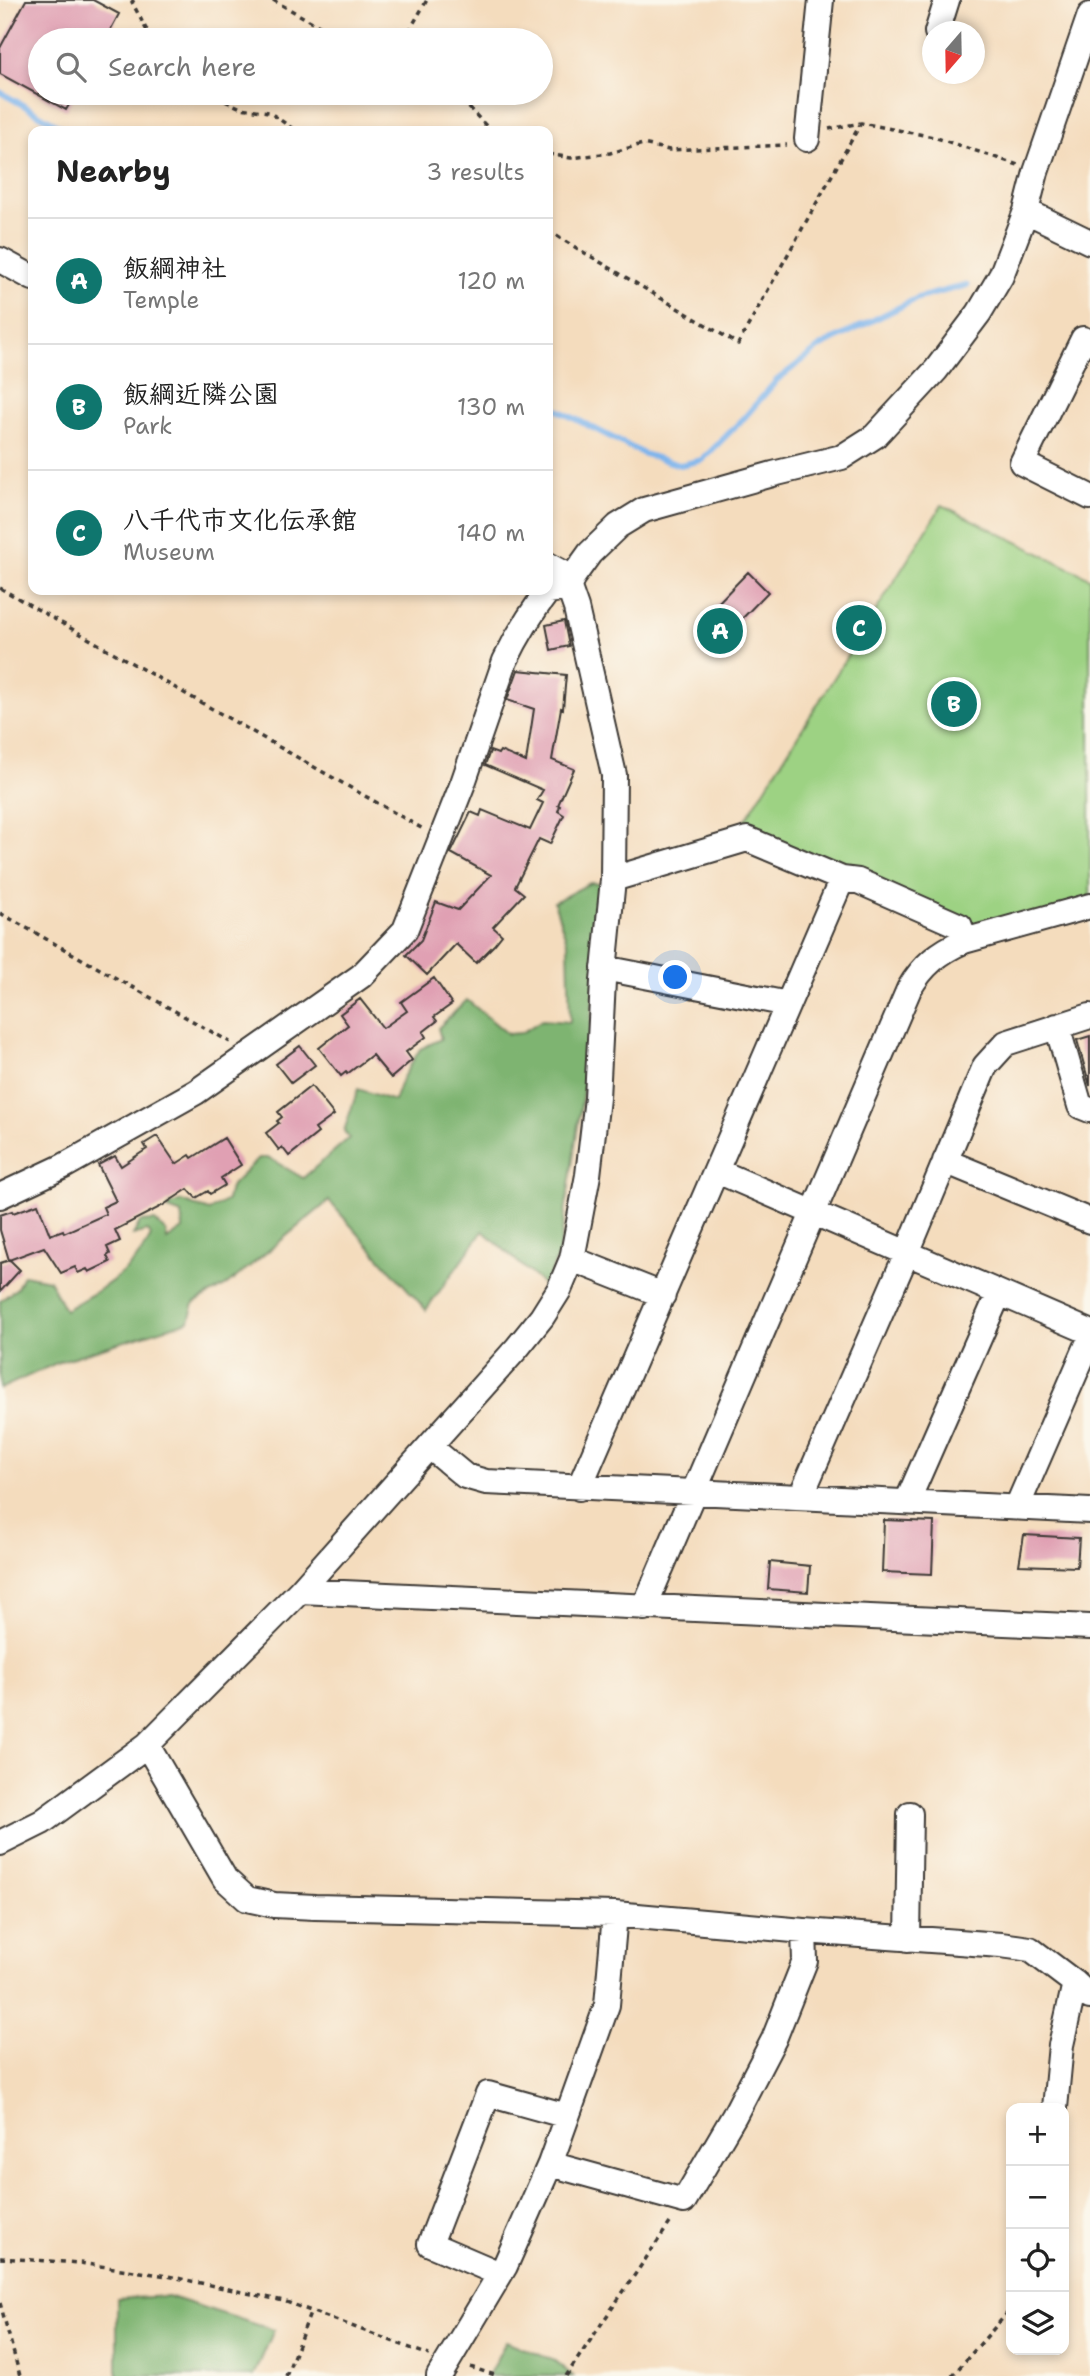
<!DOCTYPE html>
<meta charset="utf-8">
<style>
:root{--surface:#fff;--page:#f6f6f6;--text:#222;--muted:#767676;--line:#e0e0e0;--accent:#0f766e}
body{margin:0;font-family:"Shantell Sans","Klee One",sans-serif;background:var(--page);color:var(--text)}
.controls{position:absolute;right:21px;bottom:21px;display:grid;overflow:hidden;border-radius:14px;box-shadow:0 4px 10px #0003}
.controls button{width:63px;height:63px;display:grid;place-items:center;padding:0;border:0;border-bottom:2px solid var(--line);background:var(--surface);color:var(--text);font:35px sans-serif}
.compass{position:absolute;left:922px;top:21px;width:63px;height:63px;border-radius:50%;background:var(--surface);box-shadow:0 4px 10px #0003;rotate:200deg}
.you{position:absolute;left:676px;top:978px;width:24px;height:24px;margin:-18px;border:5px solid #fff;border-radius:50%;background:#1a73e8;box-shadow:0 0 0 10px #1a73e833}
.badge{display:grid;place-items:center;width:46px;height:46px;border-radius:50%;background:var(--accent);color:#fff;font-size:23px;font-weight:700}
.pin{position:absolute;translate:-50% -50%;border:4px solid #fff;box-shadow:0 2px 7px #0006}
.list{margin:0;padding:0;list-style:none}
h2{display:flex;justify-content:space-between;align-items:center;height:91px;margin:0;padding:0 28px;font-size:30px}
h2 small{font-size:23px;font-weight:400;color:var(--muted)}
.list li{display:grid;grid-template-columns:46px 1fr auto;gap:21px;align-items:center;box-sizing:border-box;height:126px;padding:0 28px;border-top:2px solid var(--line)}
.list b{display:block;font-size:26px;white-space:nowrap}
.list p{margin:0;font-size:23px;white-space:nowrap;color:var(--muted)}
.list em{font-size:23px;font-style:normal;color:var(--muted)}
.icon{flex:none;width:38px;height:38px;fill:none;stroke:currentColor;stroke-width:2;stroke-linecap:round;stroke-linejoin:round}
.map{position:relative;flex:none;width:1090px;height:2376px;overflow:hidden}
.search{position:absolute;background:var(--surface);box-shadow:0 4px 10px #0003;left:28px;top:28px;width:525px;height:77px;display:flex;align-items:center;gap:18px;box-sizing:border-box;padding:0 24px;border-radius:38px;color:var(--muted);font-size:26px}
.panel{position:absolute;background:var(--surface);box-shadow:0 4px 10px #0003;left:28px;top:126px;width:525px;height:469px;border-radius:14px}
.map>svg:first-child{display:block}
</style>
<div class="map">
<svg width="1090" height="2376" viewBox="0 0 1090 2376">
<rect width="100%" height="100%" fill="#fbf7ec"/>
<filter id="ink" filterUnits="userSpaceOnUse"><feTurbulence type="fractalNoise" baseFrequency=".0143" numOctaves="2"/><feDisplacementMap in="SourceGraphic" scale="14" xChannelSelector="R" yChannelSelector="G"/><feConvolveMatrix kernelMatrix="1 2 1 2 8 2 1 2 1" color-interpolation-filters="sRGB"/></filter>
<filter id="wash" filterUnits="userSpaceOnUse"><feTurbulence type="fractalNoise" baseFrequency=".00686" numOctaves="4" result="noise"/><feDisplacementMap in="SourceGraphic" scale="28" xChannelSelector="R" yChannelSelector="G"/><feGaussianBlur stdDeviation="1.57" result="paint"/><feColorMatrix in="noise" values="0 0 0 0 0 0 0 0 0 0 0 0 0 0 0 0 0 1.4 0 .05"/><feComposite in="paint" operator="in"/></filter>
<g filter="url(#wash)">
<rect width="100%" height="100%" fill="#f4dcbd"/>
<path fill="#9dd283" stroke="#5c7750" stroke-width="2" d="M942,505L1090,578V899L964,941L739,830Z"/>
<path fill="#7eb471" stroke="#4d6846" stroke-width="2" d="M590,883L602,884L589,1051L559,1253L545,1286L483,1231L426,1310L329,1201L227,1285L194,1303L189,1321L61,1361L0,1389V1301L17,1288L23,1275L49,1280L65,1310C97,1292 135,1271 151,1236L147,1231L133,1235L140,1222L155,1221L166,1232L167,1240L183,1229L182,1214L168,1209L170,1205L182,1201L209,1211L227,1200L230,1187L259,1158H269L303,1178L349,1138L344,1131L358,1089L394,1101L402,1079L420,1049L441,1039L438,1028L467,1000L508,1034L521,1033L542,1020L570,1022L568,945L554,902Z
M167,2296L274,2330L254,2376H117V2299Z
M506,2341L555,2361L573,2376H488Z"/>
<g fill="none" stroke-linecap="round" stroke-linejoin="round">
<path stroke="#7db4ec" stroke-width="6" d="M0,92L68,131
M548,405L644,454L680,465L702,460L744,418L777,380L821,346L918,298L967,285"/>
</g>
<g id="blocks">
<path fill="#e0a0b3" d="M26,0H93L119,14L105,40H40V93H76L66,110L0,74V48Z
M748,572L768,592L732,629L712,609Z
M564,621L569,646L551,650L546,625Z
M518,670L566,675L563,709L561,708L552,760L574,769L558,805L560,806L558,811L564,815L550,844L539,839L515,887L524,894L493,927L502,935L494,945L476,963L456,944L427,975L406,955L421,940L436,902L458,910L491,875L451,853L471,812L480,816L482,810L530,830L543,803L537,800L543,790L485,765L490,751L498,754L500,751L526,762L534,709L507,700Z
M434,978L452,1004L434,1017L437,1021L423,1032L426,1037L406,1052L412,1060L391,1078L372,1055L347,1074L346,1072L341,1076L319,1048L348,1025L340,1014L360,999L383,1028L407,1011L401,1002Z
M1090,1036V1086L1077,1040Z
M300,1046L315,1065L291,1083L276,1064Z
M311,1086L334,1115L315,1129L318,1133L289,1156L282,1147L279,1150L266,1133L279,1123L277,1121L282,1117L278,1112Z
M157,1136L176,1164L190,1155L192,1158L224,1138L241,1165L221,1178L225,1185L210,1194L208,1191L196,1198L188,1189L162,1206L115,1230L120,1241L107,1247L110,1254L107,1256L110,1262L89,1272L87,1269L78,1273L75,1267L61,1273L44,1247L9,1260L0,1230V1215L12,1211L13,1213L38,1204L50,1235L63,1230L64,1233L106,1214L103,1207L116,1201L98,1165L115,1156L121,1166L147,1149L144,1144Z
M10,1260L20,1270L0,1292V1263Z
M884,1520L934,1522L932,1574L882,1572Z
M1024,1535L1079,1538L1077,1567L1019,1565Z
M770,1562L810,1566L808,1592L768,1589Z"/>
</g>
</g>
<g filter="url(#ink)">
<use href="#blocks" fill-opacity="0" stroke="#3c3934" stroke-width="2"/>
<g fill="none" stroke-linecap="round" stroke-linejoin="round">
<g stroke="#3c3934" stroke-width="28">
<path id="minor" d="M937,32L947,0
M807,139L821,0
M1026,211L1090,242
M0,260L33,278
M1090,342L1083,339L1022,463L1090,497
M548,565L572,578
M613,879L747,839L842,879L858,881L960,926L964,941
M604,968L788,1004
M1057,1026L1080,1106L1090,1110
M945,1161L1090,1221
M717,1171L1090,1332
M0,1196L64,1166L196,1092L361,976L405,930L463,783L505,661C517,636 531,613 548,591L569,588
M572,1259L663,1295
M430,1447L465,1476L486,1482L1090,1511
M579,1488L842,879
M801,1496L907,1253L985,1066L1006,1043L1090,1016
M907,1502L999,1293
M1017,1507L1090,1339
M300,1591L1090,1627
M644,1608L909,989C923,965 939,952 964,941L1090,906
M147,1745L225,1879L247,1899L274,1905L315,1907L615,1914L804,1931L1001,1945L1030,1949L1075,1983L1090,1997
M0,1843L42,1822L147,1745L300,1591L517,1348L542,1317L559,1290L572,1259L588,1175L597,1098L603,981L613,879L614,775L576,608L569,588L572,578L590,553L618,526L644,510L773,474L842,457L875,436L936,370L979,313L1001,276L1026,211L1036,172L1090,15
M908,1939L910,1814
M1055,2108L1061,2045L1075,1983
M550,2164L684,2201L734,2116L774,2039L805,1961L804,1931
M500,2274L430,2244L488,2094L567,2116
M439,2376L505,2266L550,2164L607,2005L615,1914"/>
</g>
<path stroke="#3c3934" stroke-width="3.5" stroke-dasharray="5 5" stroke-linecap="butt" d="M134,0L132,2L146,29L163,40
M273,0L344,40
M404,40L427,0
M207,93L241,108L269,112L296,131
M455,93L491,131
M829,129L861,123L934,137L1018,165
M548,154L571,158L610,153L643,144L669,150L787,145
M548,231L738,344L861,123
M0,588L423,829
M0,913L230,1042
M0,2258L80,2263L168,2276L284,2301L429,2355
M0,2303L20,2376
M470,2367L498,2376
M286,2376L311,2311
M566,2376L672,2220
M952,2376L1011,2309"/>
<use href="#minor" stroke="#fff" stroke-width="24"/>
</g>
</g>
</svg>
<div class="controls">
<button>+</button>
<button>−</button>
<button><svg class="icon" aria-label="locate" viewBox="0 0 24 24"><circle cx="12" cy="12" r="6"/><path d="M12 2v4M12 18v4M2 12h4M18 12h4"/></svg></button>
<button><svg class="icon" aria-label="layers" viewBox="0 0 24 24"><path d="M12 4l9 5-9 5-9-5zM3 14l9 5 9-5"/></svg></button>
</div>
<svg class="compass" viewBox="-18 -18 36 36"><path d="M0-13l5 13h-10z" fill="#e53935"/><path d="M0 13l5-13h-10z" fill="#767676"/></svg>
<div class="you"></div>
<div class="pin badge" style="left:720px;top:631px">A</div>
<div class="pin badge" style="left:954px;top:704px">B</div>
<div class="pin badge" style="left:859px;top:628px">C</div>
<div class="search"><svg class="icon" aria-label="search" viewBox="0 0 24 24"><circle cx="10" cy="10" r="6"/><path d="M15 15l6 6"/></svg>Search here</div>
<section class="panel">
<h2>Nearby<small>3 results</small></h2>
<ul class="list">
<li><span class="badge">A</span><div><b>飯綱神社</b><p>Temple</p></div><em>120 m</em></li>
<li><span class="badge">B</span><div><b>飯綱近隣公園</b><p>Park</p></div><em>130 m</em></li>
<li><span class="badge">C</span><div><b>八千代市文化伝承館</b><p>Museum</p></div><em>140 m</em></li>
</ul>
</section>
</div>
